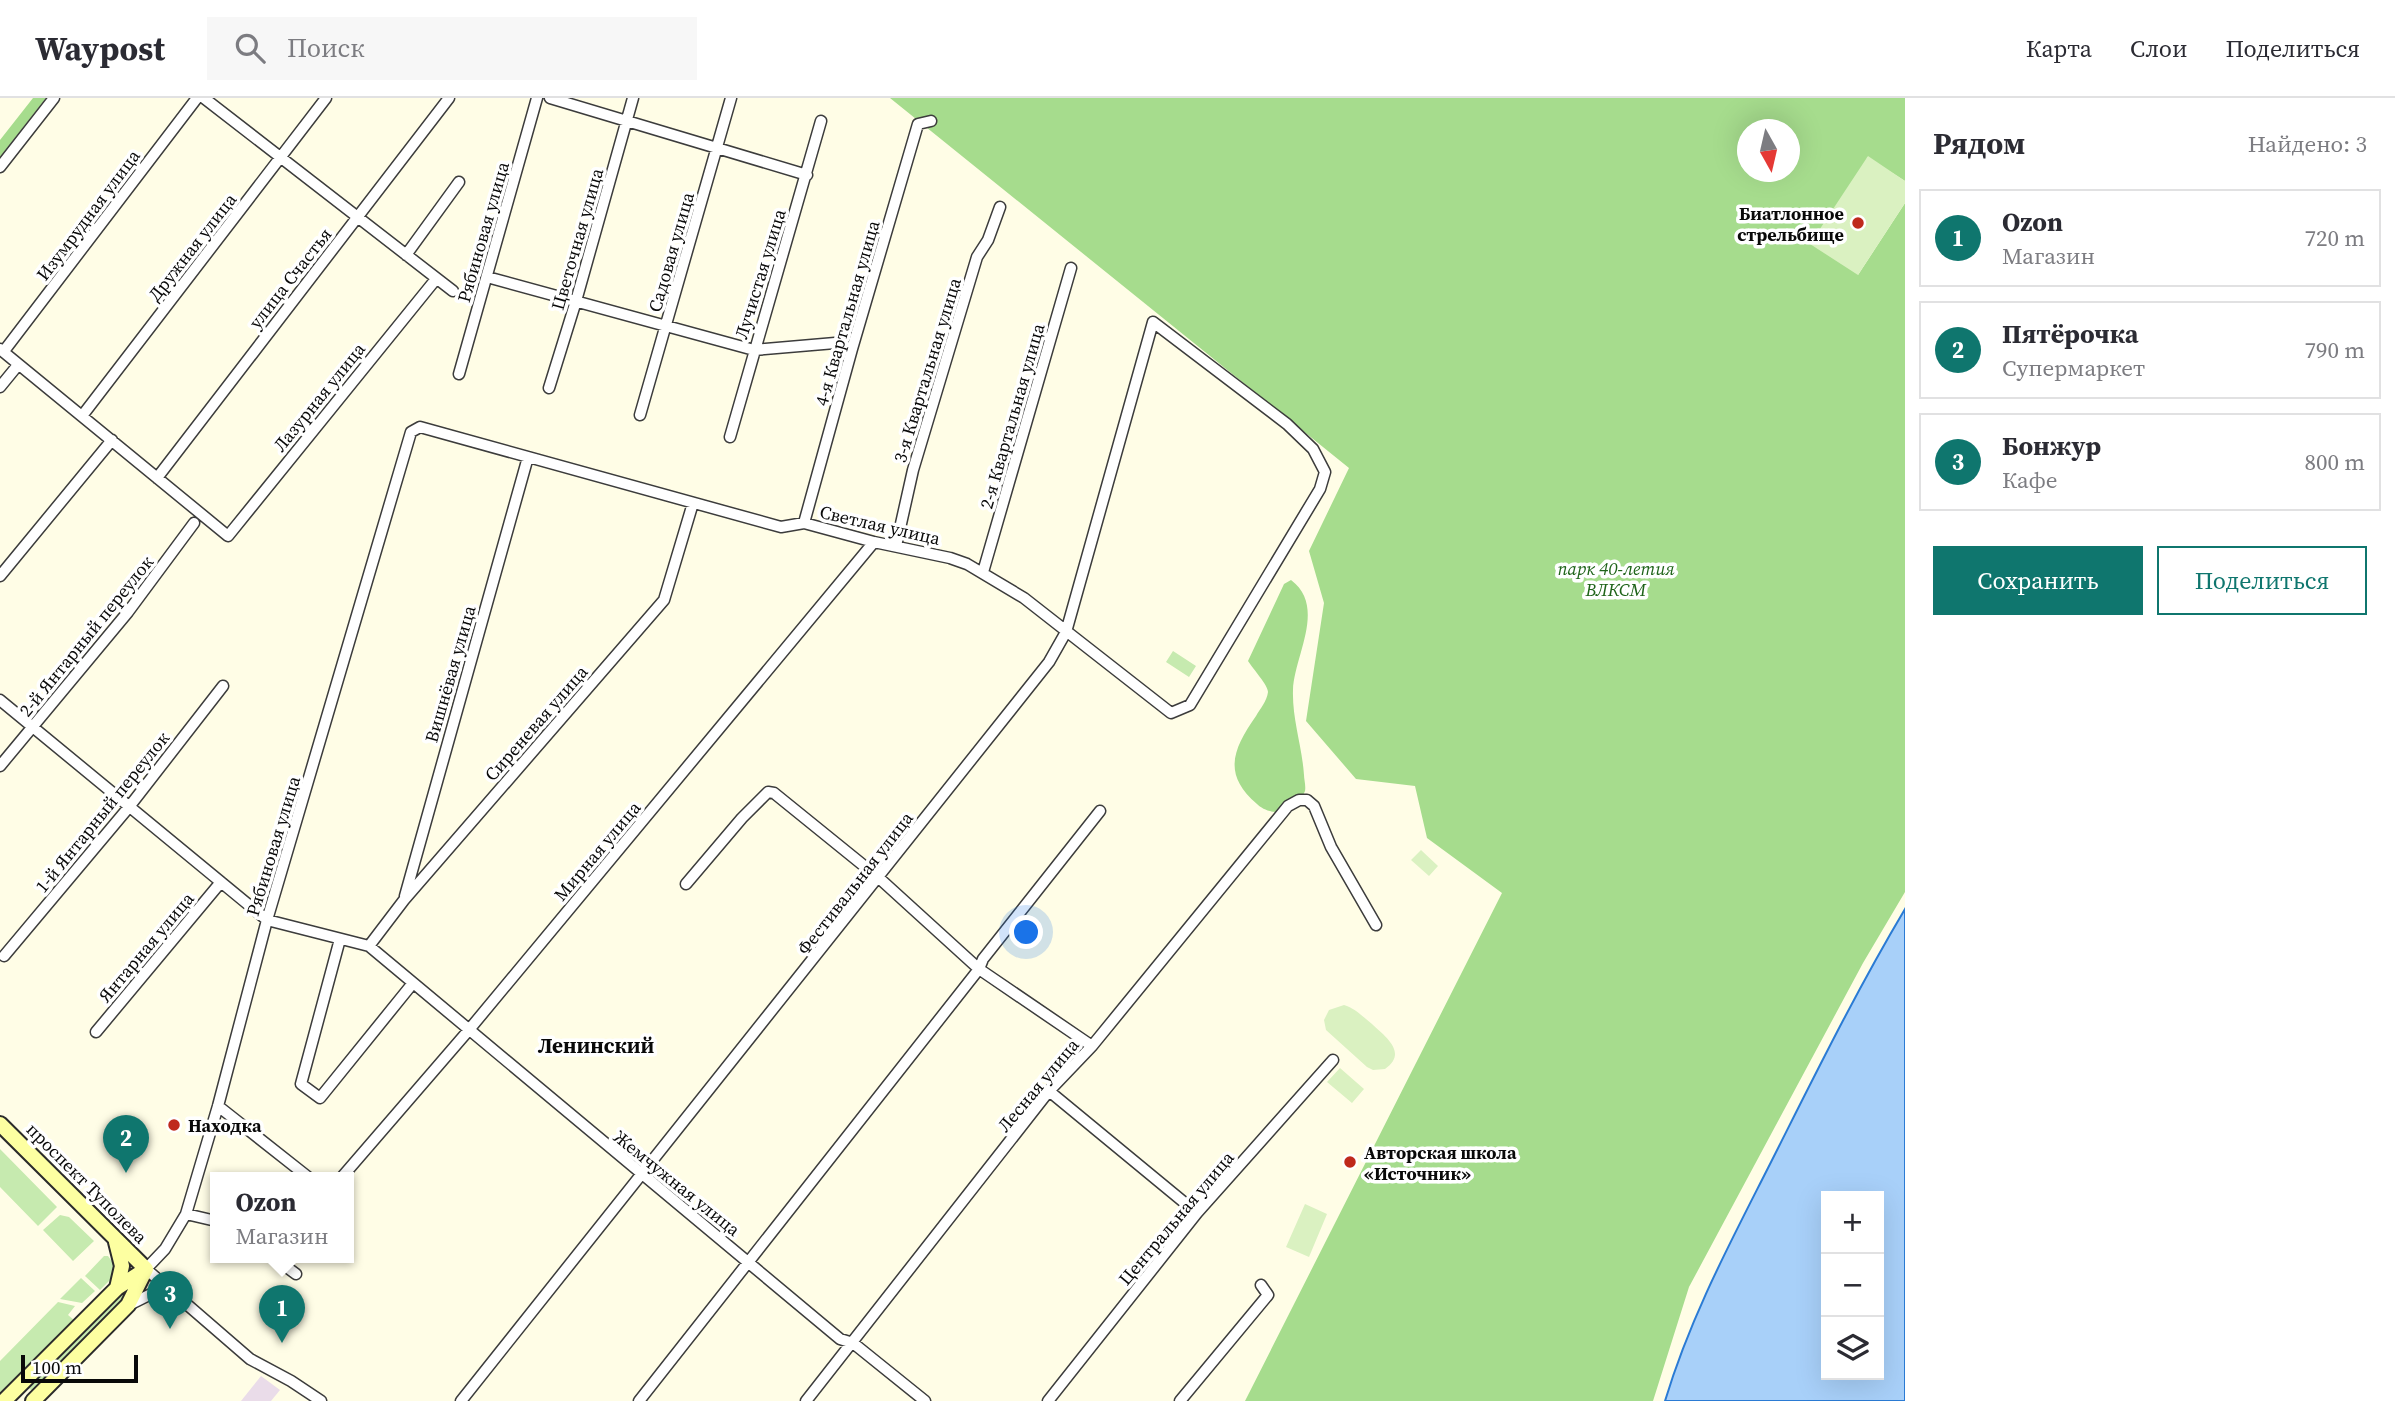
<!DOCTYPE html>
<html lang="ru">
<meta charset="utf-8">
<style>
:root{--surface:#fff;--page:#f7f7f7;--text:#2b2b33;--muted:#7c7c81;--line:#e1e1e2;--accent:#0f766e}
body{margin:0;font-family:"Source Serif 4",serif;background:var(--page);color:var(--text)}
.controls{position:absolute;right:21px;bottom:21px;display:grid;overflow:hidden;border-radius:0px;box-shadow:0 7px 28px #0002}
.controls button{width:63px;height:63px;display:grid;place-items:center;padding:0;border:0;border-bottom:2px solid var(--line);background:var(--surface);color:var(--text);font:35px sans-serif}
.compass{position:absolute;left:1737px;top:21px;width:63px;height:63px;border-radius:50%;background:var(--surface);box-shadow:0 7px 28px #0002;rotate:172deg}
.scale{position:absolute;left:21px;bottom:18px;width:117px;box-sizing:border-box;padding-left:7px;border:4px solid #090909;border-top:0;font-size:19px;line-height:24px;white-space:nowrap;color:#090909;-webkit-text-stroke:5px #fff;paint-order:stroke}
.you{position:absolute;left:1027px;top:835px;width:24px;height:24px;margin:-18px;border:5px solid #fff;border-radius:50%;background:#1a73e8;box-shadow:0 0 0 10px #1a73e833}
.badge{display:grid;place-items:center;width:46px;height:46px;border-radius:50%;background:var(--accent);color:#fff;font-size:23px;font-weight:700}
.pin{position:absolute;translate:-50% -58px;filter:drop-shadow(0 2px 4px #0008)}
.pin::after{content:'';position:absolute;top:37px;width:24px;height:21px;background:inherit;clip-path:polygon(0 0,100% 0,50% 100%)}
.popup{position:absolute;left:210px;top:1074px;width:144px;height:91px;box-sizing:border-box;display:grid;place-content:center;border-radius:0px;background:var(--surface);filter:drop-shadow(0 2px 5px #0005);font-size:23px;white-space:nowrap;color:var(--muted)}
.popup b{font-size:26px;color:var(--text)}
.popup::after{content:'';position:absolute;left:50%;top:100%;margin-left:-14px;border:14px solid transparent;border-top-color:var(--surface)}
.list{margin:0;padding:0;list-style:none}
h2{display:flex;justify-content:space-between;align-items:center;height:91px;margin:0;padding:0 28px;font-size:30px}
h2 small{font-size:23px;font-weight:400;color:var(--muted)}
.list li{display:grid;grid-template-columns:46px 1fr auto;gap:21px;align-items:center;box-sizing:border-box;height:98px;margin:0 14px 14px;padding:0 14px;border:2px solid var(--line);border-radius:0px}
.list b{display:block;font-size:26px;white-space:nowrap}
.list p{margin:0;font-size:23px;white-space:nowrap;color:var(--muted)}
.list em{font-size:23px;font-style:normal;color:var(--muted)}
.actions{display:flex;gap:14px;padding:21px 28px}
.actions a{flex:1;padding:16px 0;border:2px solid var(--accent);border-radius:0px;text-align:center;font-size:24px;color:var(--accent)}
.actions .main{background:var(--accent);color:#fff}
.icon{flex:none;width:38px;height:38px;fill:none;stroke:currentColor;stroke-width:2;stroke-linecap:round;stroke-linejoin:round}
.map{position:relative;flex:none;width:1905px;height:1303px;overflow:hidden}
header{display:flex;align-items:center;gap:42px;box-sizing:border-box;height:98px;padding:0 35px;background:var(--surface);border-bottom:2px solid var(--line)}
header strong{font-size:33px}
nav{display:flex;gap:38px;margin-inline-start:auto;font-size:24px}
.search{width:490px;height:63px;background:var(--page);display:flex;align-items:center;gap:18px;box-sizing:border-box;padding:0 24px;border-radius:0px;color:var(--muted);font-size:26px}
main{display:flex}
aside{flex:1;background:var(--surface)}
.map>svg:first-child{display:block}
</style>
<header>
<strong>Waypost</strong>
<div class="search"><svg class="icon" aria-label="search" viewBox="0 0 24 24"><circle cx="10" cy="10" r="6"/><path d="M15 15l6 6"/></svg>Поиск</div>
<nav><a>Карта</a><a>Слои</a><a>Поделиться</a></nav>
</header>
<main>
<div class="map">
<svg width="1905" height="1303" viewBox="0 0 1905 1303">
<rect width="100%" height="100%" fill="#fffde6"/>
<path fill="#eadce9" d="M261,1278L280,1292L271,1303H241Z"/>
<path fill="#c6eaaf" d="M1173,553L1196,568L1189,579L1166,564Z
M0,1051L57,1109L38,1128L0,1089Z
M60,1117L69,1119L94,1143L73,1163L43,1132Z
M104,1158H108L116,1169L115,1177L100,1192L85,1178Z
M81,1180L95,1193L82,1205L60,1201Z
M123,1196L126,1197V1201L34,1295L29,1290Z
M58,1204L75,1208L68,1217L74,1222L0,1296V1263Z"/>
<path fill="#a6dc8d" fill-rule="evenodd" d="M33,0H46L0,59V42Z
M890,0H1905V83L1867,59L1858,177L1905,105V794L1863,865L1689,1189L1653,1303H1245L1502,795L1427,740L1415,688L1356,681L1306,623L1324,505L1309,453L1349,370ZM1748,32H1790V74H1748Z
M1291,482C1327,509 1294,558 1293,592C1292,621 1302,648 1304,677C1304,681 1306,688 1305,693C1302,702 1290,710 1281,713C1273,716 1262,711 1257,706C1222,676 1233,651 1256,618C1260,611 1267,603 1268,594C1268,587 1253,571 1248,563L1284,486Z"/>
<path fill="#daf1c1" d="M1868,58L1905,83V105L1858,177L1810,146Z
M1421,752L1438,768L1429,778L1411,762Z
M1344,907C1355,910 1363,919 1372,926C1386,939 1408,955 1385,971L1373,972L1367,969L1326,932L1324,922L1329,912Z
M1340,970L1364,991L1352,1005L1327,984Z
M1305,1106L1327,1116L1309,1159L1286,1149Z"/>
<path fill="#a8d0f9" stroke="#2b7bd4" stroke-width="2" fill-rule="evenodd" d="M1905,811V1303H1665C1690,1220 1729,1147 1768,1070C1812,983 1855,895 1905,811ZM1826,1098H1879V1277H1826Z"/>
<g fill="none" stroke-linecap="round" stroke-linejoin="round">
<g stroke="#3c3c3c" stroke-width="13">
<path id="minor" d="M204,0L453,193
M550,0L807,77
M0,69L54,0
M406,157L459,84
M487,179L754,252L835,245L852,251
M0,251L228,438L436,181
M4,253L197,0
M459,276L537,0
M0,289L18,267
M549,290L576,203L633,0
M640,317L731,0
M82,318L326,0
M730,339L821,23
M157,380L449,0
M804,425L852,251L918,26L931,23
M896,448L913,372L977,159L988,142L1000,109
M983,474L1071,170
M0,478L112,342
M0,602L267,822L369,848L840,1241L853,1245L925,1303
M0,668L128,514L194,425
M686,786L742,720L768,694L774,695L879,780L979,871L1092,948
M405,798L528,359
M340,841L301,986L320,1000L413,885
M369,848L404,802L664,502L693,405
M4,858L129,709L223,588
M96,934L221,784
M1049,993L1197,1115
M218,1008L308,1079
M342,1079L468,933L874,444
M186,1116L216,1123
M273,1159L296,1176
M129,1207L153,1195H173
M321,1303L291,1283L250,1261L146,1171L165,1151L186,1116L218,1008L267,822L411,334L420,329L781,429L804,425L874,444L950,460L967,466L1024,500L1171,615L1190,607L1320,391L1325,374L1313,351L1287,326L1153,224L1066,534L1049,564L461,1303
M639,1303L979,871L983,861L1100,713
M806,1303L1049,993L1092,948L1288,708L1299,702H1307L1314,708L1331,749L1376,827
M1048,1303L1197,1115L1333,962
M1180,1303L1268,1197L1261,1187"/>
</g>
<g stroke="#2b2b2b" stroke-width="18">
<path id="secondary" d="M0,1026L146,1171
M116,1144L122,1168L117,1190
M4,1303L117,1190L146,1171
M33,1303L128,1207L146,1171"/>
</g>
<use href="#minor" stroke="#fff" stroke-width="10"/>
<use href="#secondary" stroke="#fdffa1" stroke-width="14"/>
</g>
<g fill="#bf291c" stroke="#fff" stroke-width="2.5">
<circle cx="1858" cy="125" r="7"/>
<circle cx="174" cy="1027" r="7"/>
<circle cx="1350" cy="1064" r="7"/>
</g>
<g text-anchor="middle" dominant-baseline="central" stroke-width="7" stroke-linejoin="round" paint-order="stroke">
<g font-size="18" font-weight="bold" fill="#090909" stroke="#fff" text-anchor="start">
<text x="1844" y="115" text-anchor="end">Биатлонное<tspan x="1844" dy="21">стрельбище</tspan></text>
<text x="188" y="1027">Находка</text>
<text x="1364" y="1054">Авторская школа<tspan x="1364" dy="21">«Источник»</tspan></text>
</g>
<g font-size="18" fill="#090909" stroke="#fff">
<text transform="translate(88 117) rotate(-53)">Изумрудная улица</text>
<text transform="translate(483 134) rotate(-74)">Рябиновая улица</text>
<text transform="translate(577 141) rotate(-74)">Цветочная улица</text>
<text transform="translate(192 149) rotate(-52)">Дружная улица</text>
<text transform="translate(671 154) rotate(-74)">Садовая улица</text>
<text transform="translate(760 176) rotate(-73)">Лучистая улица</text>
<text transform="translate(290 180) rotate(-52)">улица Счастья</text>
<text transform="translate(847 215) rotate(-74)">4-я Квартальная улица</text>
<text transform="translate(927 272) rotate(-73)">3-я Квартальная улица</text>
<text transform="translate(319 299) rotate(-51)">Лазурная улица</text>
<text transform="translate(1012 318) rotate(-74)">2-я Квартальная улица</text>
<text transform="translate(880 427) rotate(13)">Светлая улица</text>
<text transform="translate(86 538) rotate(-51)">2-й Янтарный переулок</text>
<text transform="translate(450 576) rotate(-74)">Вишнёвая улица</text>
<text transform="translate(536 625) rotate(-49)">Сиреневая улица</text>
<text transform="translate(102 714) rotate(-51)">1-й Янтарный переулок</text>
<text transform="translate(273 748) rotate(-73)">Рябиновая улица</text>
<text transform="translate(597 753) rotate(-50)">Мирная улица</text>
<text transform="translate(855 785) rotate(-52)">Фестивальная улица</text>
<text transform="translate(146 849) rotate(-50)">Янтарная улица</text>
<text transform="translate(1038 987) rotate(-50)">Лесная улица</text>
<text transform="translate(87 1085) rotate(45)">проспект Туполева</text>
<text transform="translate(677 1085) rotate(39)">Жемчужная улица</text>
<text transform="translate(1176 1120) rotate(-50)">Центральная улица</text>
</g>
<g font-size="18" font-style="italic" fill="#1e6318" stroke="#fff">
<text x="1616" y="470">парк 40-летия<tspan x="1616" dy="21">ВЛКСМ</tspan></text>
</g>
<g font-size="21" font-weight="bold" fill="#090909" stroke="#fff">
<text x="596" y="947">Ленинский</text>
</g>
</g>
</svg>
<div class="controls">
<button>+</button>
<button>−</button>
<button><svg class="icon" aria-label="layers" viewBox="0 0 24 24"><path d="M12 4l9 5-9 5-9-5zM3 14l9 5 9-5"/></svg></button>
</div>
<svg class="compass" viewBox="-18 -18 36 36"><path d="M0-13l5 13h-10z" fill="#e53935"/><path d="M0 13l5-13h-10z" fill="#7c7c81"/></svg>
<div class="scale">100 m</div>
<div class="you"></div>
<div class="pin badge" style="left:282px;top:1245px">1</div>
<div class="popup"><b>Ozon</b>Магазин</div>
<div class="pin badge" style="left:126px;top:1075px">2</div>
<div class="pin badge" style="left:170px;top:1231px">3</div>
</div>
<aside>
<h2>Рядом<small>Найдено: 3</small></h2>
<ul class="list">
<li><span class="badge">1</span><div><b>Ozon</b><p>Магазин</p></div><em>720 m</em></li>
<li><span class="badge">2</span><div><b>Пятёрочка</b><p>Супермаркет</p></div><em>790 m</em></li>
<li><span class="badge">3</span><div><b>Бонжур</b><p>Кафе</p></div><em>800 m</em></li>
</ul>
<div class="actions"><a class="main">Сохранить</a><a>Поделиться</a></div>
</aside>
</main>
